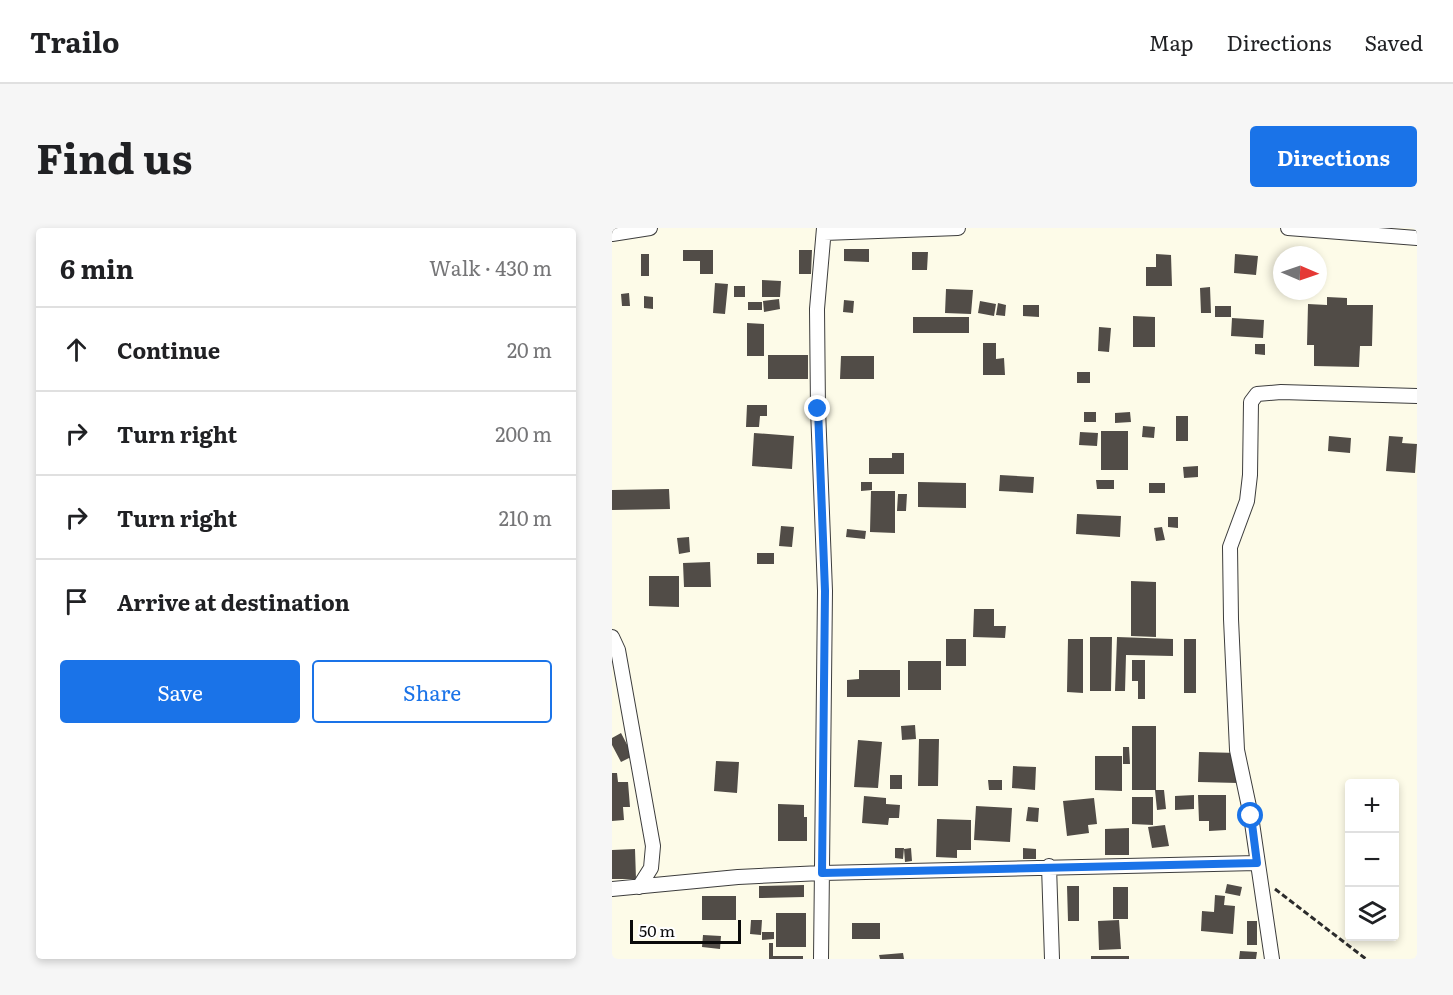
<!DOCTYPE html>
<meta charset="utf-8">
<style>
:root{--surface:#fff;--page:#f6f6f6;--text:#202124;--muted:#757577;--line:#e0e0e0;--accent:#1a73e8}
body{margin:0;font-family:Literata,serif;background:var(--page);color:var(--text)}
.controls{position:absolute;right:18px;bottom:18px;display:grid;overflow:hidden;border-radius:6px;box-shadow:0 3px 9px #0003}
.controls button{width:54px;height:54px;display:grid;place-items:center;padding:0;border:0;border-bottom:2px solid var(--line);background:var(--surface);color:var(--text);font:30px sans-serif}
.compass{position:absolute;left:661px;top:18px;width:54px;height:54px;border-radius:50%;background:var(--surface);box-shadow:0 3px 9px #0003;rotate:92deg}
.scale{position:absolute;left:18px;bottom:15px;width:111px;box-sizing:border-box;padding-left:6px;border:3px solid #0a0a0a;border-top:0;font-size:16px;line-height:21px;white-space:nowrap;color:#0a0a0a;-webkit-text-stroke:4px #fff;paint-order:stroke}
.stop{position:absolute;width:18px;height:18px;margin:-14px;border:4px solid #1a73e8;border-radius:50%;background:#fff}
.stop.end{background:#1a73e8;border-color:#fff;box-shadow:0 2px 6px #0008}
.list{margin:0;padding:0;list-style:none}
h2{display:flex;justify-content:space-between;align-items:center;height:78px;margin:0;padding:0 24px;font-size:26px}
h2 small{font-size:20px;font-weight:400;color:var(--muted)}
.list li{display:grid;grid-template-columns:39px 1fr auto;gap:18px;align-items:center;box-sizing:border-box;height:84px;padding:0 24px;border-top:2px solid var(--line)}
.list b{display:block;font-size:22px;white-space:nowrap}
.list em{font-size:20px;font-style:normal;color:var(--muted)}
.actions{display:flex;gap:12px;padding:18px 24px}
.actions a{flex:1;padding:14px 0;border:2px solid var(--accent);border-radius:6px;text-align:center;font-size:21px;color:var(--accent)}
.actions .main{background:var(--accent);color:#fff}
.icon{flex:none;width:33px;height:33px;fill:none;stroke:currentColor;stroke-width:2;stroke-linecap:round;stroke-linejoin:round}
.map{position:relative;flex:none;width:805px;height:731px;overflow:hidden;border-radius:6px}
header{display:flex;align-items:center;gap:36px;box-sizing:border-box;height:84px;padding:0 30px;background:var(--surface);border-bottom:2px solid var(--line)}
header strong{font-size:28px}
nav{display:flex;gap:33px;margin-inline-start:auto;font-size:21px}
.intro{display:flex;align-items:center;justify-content:space-between;box-sizing:border-box;height:144px;padding:0 36px}
h1{margin:0;font-size:42px}
.button{padding:15px 27px;border-radius:6px;background:var(--accent);color:#fff;font-size:21px;font-weight:700}
main{display:flex;gap:36px;padding:0 36px}
aside{flex:1;background:var(--surface);border-radius:6px;box-shadow:0 3px 9px #0003}
.map>svg:first-child{display:block}
</style>
<header>
<strong>Trailo</strong>
<nav><a>Map</a><a>Directions</a><a>Saved</a></nav>
</header>
<div class="intro"><h1>Find us</h1><a class="button">Directions</a></div>
<main>
<aside>
<h2>6 min<small>Walk · 430 m</small></h2>
<ul class="list">
<li><svg class="icon" aria-label="ahead" viewBox="0 0 24 24"><path d="M12 20V5M6 11l6-6 6 6"/></svg><div><b>Continue</b></div><em>20 m</em></li>
<li><svg class="icon" aria-label="right" viewBox="0 0 24 24"><path d="M7 20v-9h11M14 6l5 5-5 5"/></svg><div><b>Turn right</b></div><em>200 m</em></li>
<li><svg class="icon" aria-label="right" viewBox="0 0 24 24"><path d="M7 20v-9h11M14 6l5 5-5 5"/></svg><div><b>Turn right</b></div><em>210 m</em></li>
<li><svg class="icon" aria-label="arrive" viewBox="0 0 24 24"><path d="M6 21V4h12l-3 4 3 4H6"/></svg><div><b>Arrive at destination</b></div></li>
</ul>
<div class="actions"><a class="main">Save</a><a>Share</a></div>
</aside>
<div class="map">
<svg width="805" height="731" viewBox="0 0 805 731">
<rect width="100%" height="100%" fill="#fdfbe8"/>
<path fill="#514c47" d="M232,21H257V34L232,33Z
M71,22H101V46H88V33H71Z
M187,22H200L199,46H187Z
M300,24H316L315,42H300Z
M29,26H37V48H29Z
M544,26L559,27L560,58H534V39H544Z
M623,26L646,28L644,47L622,45Z
M150,52L169,53L168,69H150Z
M103,55L116,56L113,86L101,85Z
M122,58H133V69H122Z
M598,59L599,85H589L588,60Z
M334,61L361,62L359,86L333,85Z
M17,65L18,78H10L9,66Z
M32,68L41,69V81L32,80Z
M715,69L735,70V77H761L760,118H748L747,139L702,138V117H695L696,76L715,77Z
M167,71L168,81L152,84L151,73Z
M232,72L242,73L241,85L231,84Z
M368,73L384,76L382,88L366,85Z
M136,74H150V82H136Z
M386,75L394,77L393,88L384,87Z
M411,77H427V89L411,88Z
M603,78H619V89H603Z
M521,88L543,89V119H521Z
M301,89H357V105H301Z
M620,90L652,92L651,110L619,108Z
M135,95L152,96V128H135Z
M487,99L499,100L497,124L486,123Z
M371,115H384V131L392,130L393,147H371Z
M643,116H653V127L643,126Z
M156,127H196V151H156Z
M229,128H262V151H228Z
M465,144H478V155H465Z
M135,177H155V188H148L147,199H134Z
M472,184H484V194H472Z
M518,184L519,194L503,195V185Z
M564,188H576V213H564Z
M531,198L543,199L542,210L530,209Z
M489,203H516V242H489Z
M468,204L486,205L485,218L467,217Z
M142,205L182,208L180,241L140,238Z
M717,208L739,210L738,225L716,223Z
M777,208L791,209L790,215L805,216L803,245L774,243Z
M280,225H292V246H257V230H280Z
M586,238V249L572,250L571,239Z
M388,247L422,249L421,265L387,263Z
M484,252H502V261H485Z
M249,254H260V262L249,263Z
M306,254L354,255V280L306,279Z
M537,255H553V265H537Z
M57,261L58,281L0,282V262Z
M259,263H283V305L258,304Z
M286,266H295L294,283H285Z
M465,286L509,288L508,309L464,306Z
M556,289H566V300L556,299Z
M169,298L182,299L180,319L167,318Z
M550,299L553,312L544,313L542,300Z
M235,301L254,303L253,311L234,309Z
M77,309L78,324L67,326L65,310Z
M145,325H162V336H145Z
M98,334L99,359H72L71,335Z
M37,348H67V379L37,378Z
M519,353L544,354V409L519,408Z
M362,381H382V398H394L393,410L361,409Z
M478,409H500L499,463H478Z
M505,409L561,411V428L514,427L513,463H503Z
M334,411H354V438H334Z
M456,411H471V465L455,464Z
M572,411H584V465H572Z
M520,432H533V471H526V453H520Z
M296,433H329V462H296Z
M247,442H288V469H235V452L247,451Z
M303,497L304,511L290,512L289,498Z
M520,498H544V562H520Z
M9,505L21,528L9,534L0,517V510Z
M307,511H327L326,558H306Z
M246,512L270,514L266,560L242,559Z
M511,519H517L518,536H511Z
M587,524L626,525V555L586,554Z
M483,528H510V563L483,562Z
M104,533L127,534L125,565L102,563Z
M401,538L424,539L423,562L400,560Z
M0,545H5L6,554H16L18,579H11L12,592L0,593Z
M278,547H290V561H278Z
M376,552H390V562H377Z
M543,562H552L554,581L545,582Z
M582,567V581L563,582V568Z
M586,567H614V602L597,603V593H587Z
M252,568L274,570V576L288,577L287,590H277L276,597L250,595Z
M520,569H541V597L520,596Z
M482,570L485,596L476,597L477,605L455,608L451,573Z
M166,576L192,577V589H195V613H166Z
M364,578L400,580L398,614L362,612Z
M416,579L427,580L426,594L414,593Z
M325,591L359,592V622H345V630L324,629Z
M553,597L557,618L540,620L536,599Z
M517,600V627H493V601Z
M283,620H292L291,631L283,630Z
M299,620L300,633L293,634L292,621Z
M411,620L424,621V631H411Z
M23,621L24,651H0V622Z
M615,656L630,659L628,668L613,665Z
M192,657V669L147,670V658Z
M455,658H467V693H456Z
M501,659H516V691H501Z
M603,667L613,668L612,677L623,678L621,706L589,703L590,683L602,684Z
M90,668H124V692H90Z
M164,685H194V719H164Z
M139,692H150L149,707L138,706Z
M507,692L509,721L487,722L486,693Z
M635,693H645V717H635Z
M240,695H268V711H240Z
M150,704H162V711L150,712Z
M91,707L109,708L108,721L90,719Z
M157,715H161V728H191V731H157Z
M628,723L645,724L644,731H627Z
M291,725L292,731H268L267,727Z
M479,728H517V731H479Z"/>
<g fill="none" stroke-linecap="round" stroke-linejoin="round">
<g stroke="#3d3d3d" stroke-width="16">
<path id="minor" d="M676,0L805,10
M212,5L346,0
M0,6L38,0
M0,409L6,422L41,618L39,640L27,659
M437,638L440,731
M0,661L126,649L210,645L645,635
M209,731L213,363L206,181L205,81L212,0
M660,731L639,588L625,522L619,391L618,319L635,273L638,247L639,174L645,166L669,164L805,168"/>
</g>
<path stroke="#2c2c2c" stroke-width="3" stroke-dasharray="6 3" stroke-linecap="butt" d="M663,661L754,731"/>
<use href="#minor" stroke="#fff" stroke-width="14"/>
</g>
<g fill="none" stroke-linecap="round" stroke-linejoin="round">
<path stroke="#1a73e8" stroke-width="8" d="M206,181L213,363L210,645L645,635L639,588"/>
</g>
</svg>
<div class="controls">
<button>+</button>
<button>−</button>
<button><svg class="icon" aria-label="layers" viewBox="0 0 24 24"><path d="M12 4l9 5-9 5-9-5zM3 14l9 5 9-5"/></svg></button>
</div>
<svg class="compass" viewBox="-18 -18 36 36"><path d="M0-13l5 13h-10z" fill="#e53935"/><path d="M0 13l5-13h-10z" fill="#757577"/></svg>
<div class="scale">50 m</div>
<div class="stop" style="left:639px;top:588px"></div>
<div class="stop end" style="left:206px;top:181px"></div>
</div>
</main>
